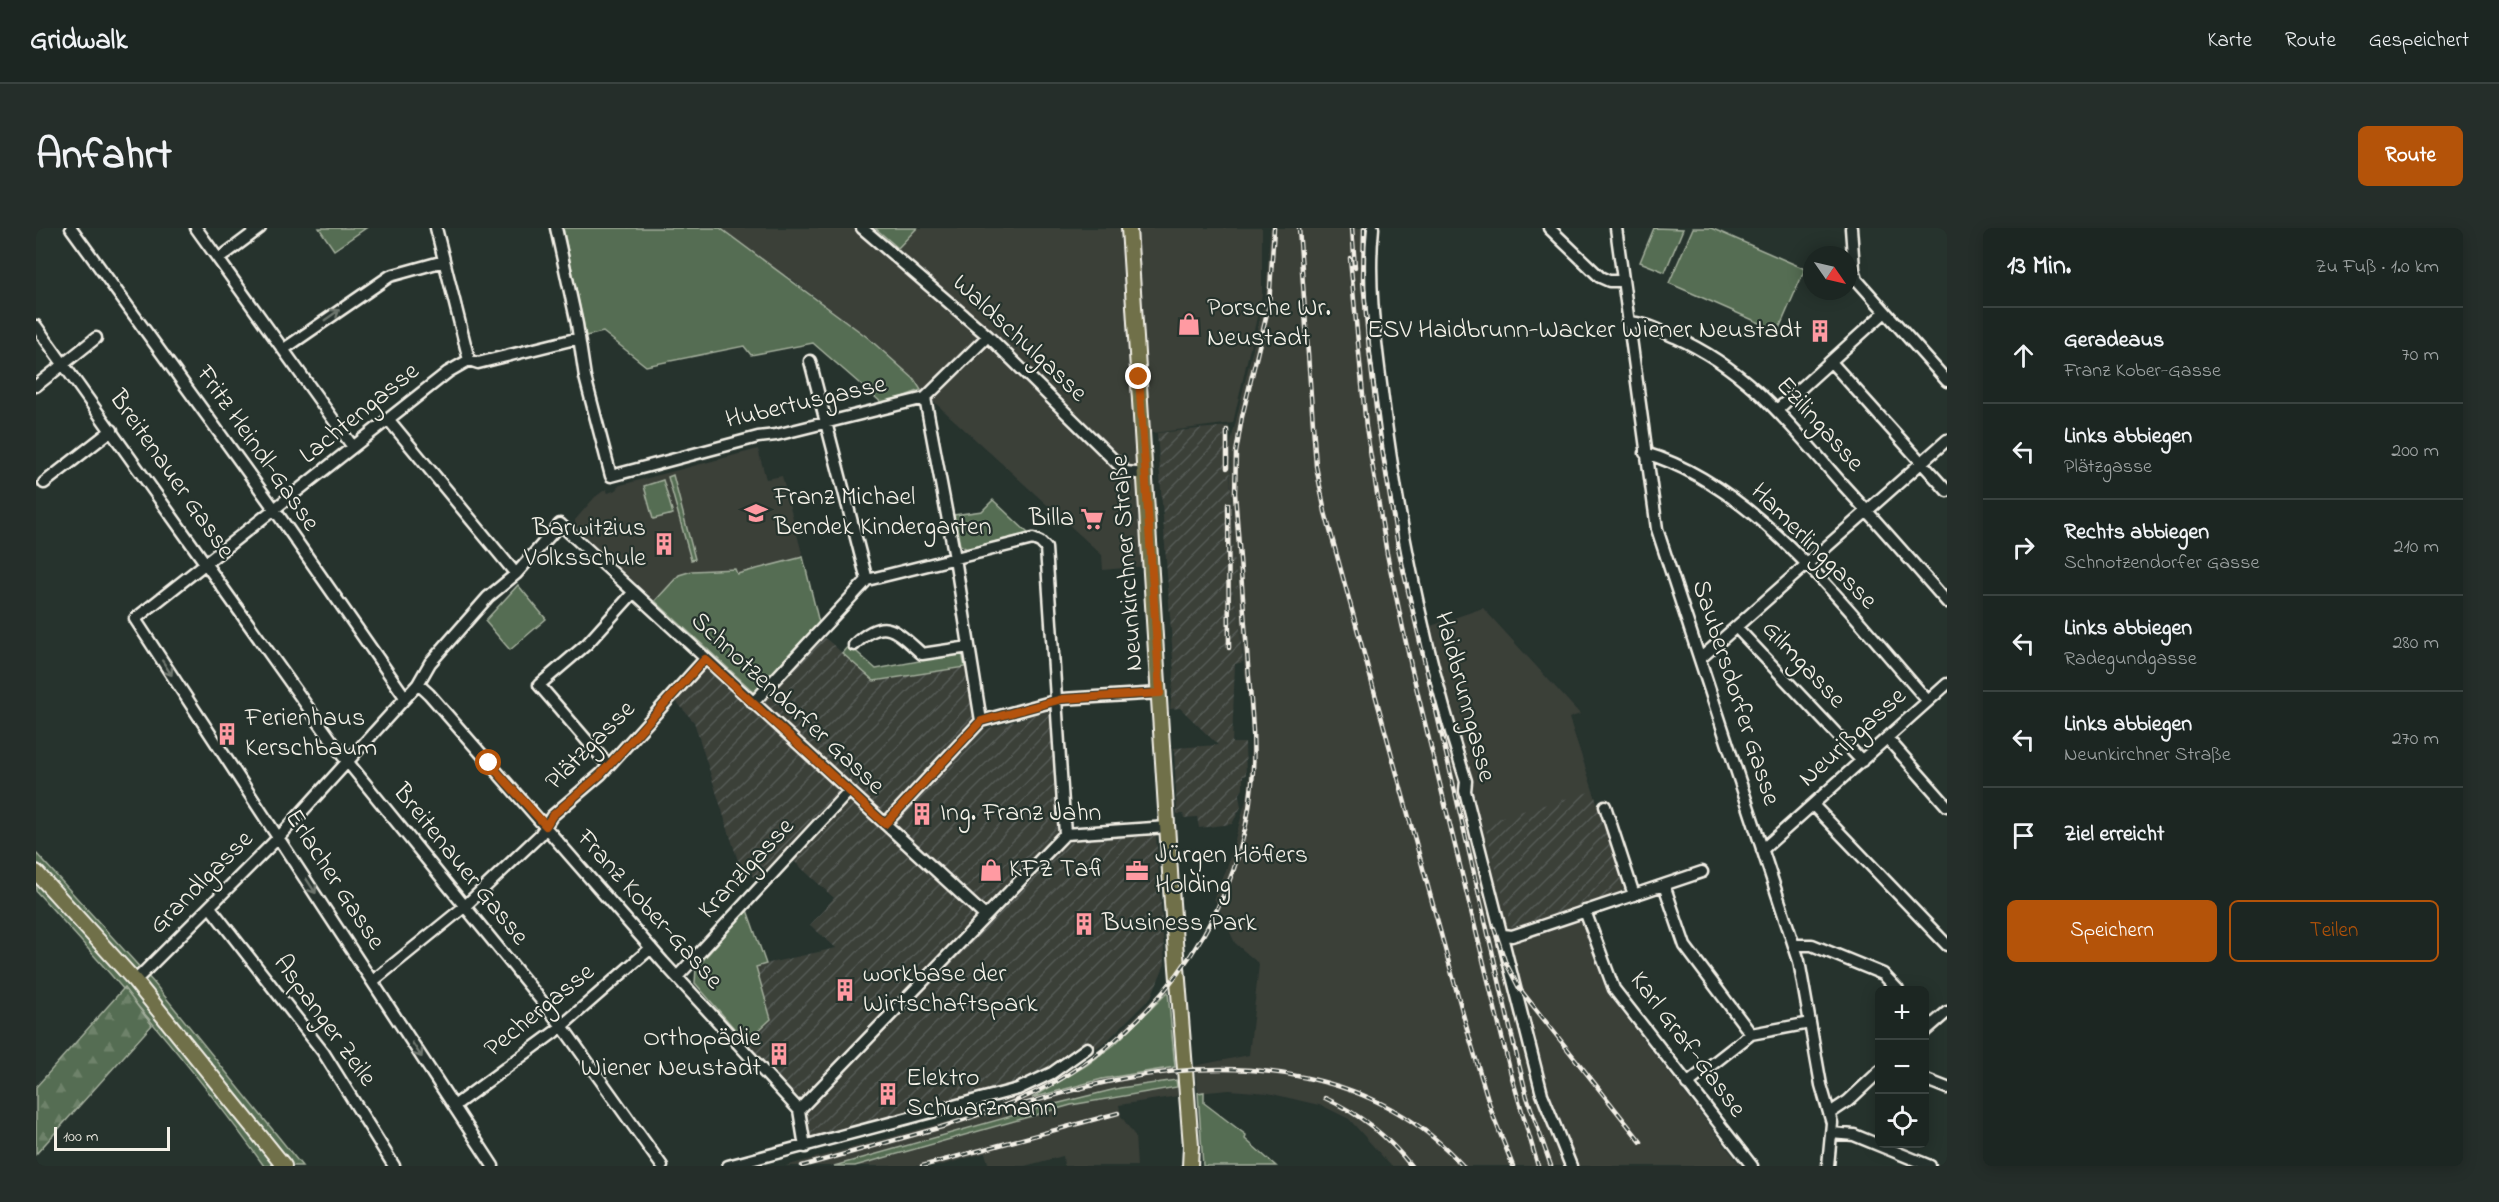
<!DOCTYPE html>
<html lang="de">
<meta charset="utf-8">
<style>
:root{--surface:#1c2622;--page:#252e2a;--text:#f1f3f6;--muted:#a0a5a5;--line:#3a4340;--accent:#b45309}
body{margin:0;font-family:"Indie Flower",sans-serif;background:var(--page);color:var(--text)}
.controls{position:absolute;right:18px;bottom:18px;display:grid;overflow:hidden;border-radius:9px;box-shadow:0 3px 15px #0003}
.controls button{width:54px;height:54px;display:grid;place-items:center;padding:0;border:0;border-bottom:2px solid var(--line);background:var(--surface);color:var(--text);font:30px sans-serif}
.compass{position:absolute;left:1767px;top:18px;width:54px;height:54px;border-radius:50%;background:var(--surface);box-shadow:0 3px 15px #0003;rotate:124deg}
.scale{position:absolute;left:18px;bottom:15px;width:116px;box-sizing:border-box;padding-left:6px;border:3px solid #f4f1e8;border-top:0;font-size:16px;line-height:21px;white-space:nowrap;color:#f4f1e8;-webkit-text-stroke:4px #26332d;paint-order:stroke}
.stop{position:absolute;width:18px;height:18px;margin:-14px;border:4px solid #b45309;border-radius:50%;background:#fff}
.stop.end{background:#b45309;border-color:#fff;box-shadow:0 2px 6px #0008}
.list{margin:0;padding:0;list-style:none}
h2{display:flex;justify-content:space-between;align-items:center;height:78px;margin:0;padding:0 24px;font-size:26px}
h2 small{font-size:20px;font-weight:400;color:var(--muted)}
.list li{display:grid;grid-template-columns:39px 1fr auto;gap:18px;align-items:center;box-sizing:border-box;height:96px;padding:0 24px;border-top:2px solid var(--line)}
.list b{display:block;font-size:22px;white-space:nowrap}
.list p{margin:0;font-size:20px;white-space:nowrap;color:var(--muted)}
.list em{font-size:20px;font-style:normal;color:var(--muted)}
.actions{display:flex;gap:12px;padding:18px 24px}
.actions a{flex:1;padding:14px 0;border:2px solid var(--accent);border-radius:9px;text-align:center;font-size:21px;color:var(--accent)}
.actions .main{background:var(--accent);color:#fff}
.icon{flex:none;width:33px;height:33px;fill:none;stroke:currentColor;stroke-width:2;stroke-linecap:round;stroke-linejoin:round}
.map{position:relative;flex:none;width:1911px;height:938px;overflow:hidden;border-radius:9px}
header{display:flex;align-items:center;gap:36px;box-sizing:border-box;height:84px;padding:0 30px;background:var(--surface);border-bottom:2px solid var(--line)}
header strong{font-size:28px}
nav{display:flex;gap:33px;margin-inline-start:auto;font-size:21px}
.intro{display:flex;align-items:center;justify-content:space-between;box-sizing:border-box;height:144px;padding:0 36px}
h1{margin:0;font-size:42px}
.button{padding:15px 27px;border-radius:9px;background:var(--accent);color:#fff;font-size:21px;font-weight:700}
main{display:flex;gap:36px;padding:0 36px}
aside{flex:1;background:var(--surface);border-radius:9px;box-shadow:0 3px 15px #0003}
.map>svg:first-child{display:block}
</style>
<header>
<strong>Gridwalk</strong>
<nav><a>Karte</a><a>Route</a><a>Gespeichert</a></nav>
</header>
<div class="intro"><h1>Anfahrt</h1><a class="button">Route</a></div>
<main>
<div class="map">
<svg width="1911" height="938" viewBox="0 0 1911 938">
<defs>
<pattern id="industrial-furrows" width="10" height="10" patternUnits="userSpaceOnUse" patternTransform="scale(1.5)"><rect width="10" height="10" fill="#3a3f39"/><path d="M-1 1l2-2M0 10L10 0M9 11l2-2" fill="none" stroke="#575b56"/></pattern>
<pattern id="forest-firs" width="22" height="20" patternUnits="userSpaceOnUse" patternTransform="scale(1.5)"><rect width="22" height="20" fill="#556d52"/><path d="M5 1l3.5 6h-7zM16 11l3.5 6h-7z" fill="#6e826b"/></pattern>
</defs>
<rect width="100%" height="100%" fill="#26332d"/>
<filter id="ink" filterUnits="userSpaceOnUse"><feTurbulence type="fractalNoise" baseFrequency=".0167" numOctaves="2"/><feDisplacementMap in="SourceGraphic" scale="12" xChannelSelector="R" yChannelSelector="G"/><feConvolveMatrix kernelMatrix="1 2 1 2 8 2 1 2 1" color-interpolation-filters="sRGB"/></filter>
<g filter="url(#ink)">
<path fill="#3a3f39" d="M684,0H1226V67L1197,195L1109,206L1111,338L1067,342L1066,327L885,162L878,151L831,109L750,47H745Z
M1234,0H1333L1330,51L1343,196L1383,402L1447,380L1544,486L1533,490L1591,665L1540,681L1572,766L1705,938H1355L1313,891L1287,878L1232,865L1193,862L1162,865L1158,838L1213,827L1223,736L1199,715L1178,670L1190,643L1212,565L1215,503L1203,390L1196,361L1202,358L1197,328L1194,218L1230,64Z
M722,221L730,251L746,248L767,329L700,347L698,341L656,343L643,347L619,373L539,300V292L559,269L570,261L572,265L582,261L581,258Z
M1129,759L1132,764L1078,817L1051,837L995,869L1066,851L1118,841L1139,839L1140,852L1084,860L1015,877L798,938H749L928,889L1008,857L1048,834L1075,813Z
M1141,859L1142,868L1083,877L1085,888L1099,908L1101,938H1028L1027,928L989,938H953L949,925L903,938H819L1035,877Z"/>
<path fill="url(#industrial-furrows)" d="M1193,198L1197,328L1202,359L1196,361L1203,390L1207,434L1199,436L1196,515H1209L1210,548H1207V561L1203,567L1205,579L1196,596L1163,600L1161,589L1148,590L1147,586H1141L1138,520L1182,517L1144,480L1134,481L1138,445L1121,205Z
M778,400L838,453L929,439L937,488L947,502L1015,482L1023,594L1036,613L1120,607L1129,736L1115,769L1071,813L1019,848L980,866L777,923L768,885L759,870L710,814L735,791L720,738L800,720L774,697L798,670L748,624L721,653L702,633L658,494L639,472L679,428L719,465Z
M1557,563L1591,665L1475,699L1448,594Z"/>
<path fill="#556d52" stroke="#a4af9d" stroke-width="1.5" d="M283,0H330L298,22Z
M527,0H684L831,109L878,151L885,162L847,176L777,115L715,127L708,118L610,138L567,104L550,108Z
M839,0H881L862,20Z
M1618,0L1647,1L1629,44L1604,34Z
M1657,0H1675L1769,41L1742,103L1633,55Z
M637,247L659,331L655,332L632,249Z
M627,252L637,286L617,291L608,258Z
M957,272L992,305L931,321L924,317L918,287L946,283Z
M767,329L783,395L719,465L619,373L643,347L656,343L699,341L701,346Z
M482,357L510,391L474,422L449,393Z
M813,417L840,441L926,425L929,439L838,453L806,425Z
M0,625L118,755L266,938H228C159,841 80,751 0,663Z
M711,682L730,736L720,739L735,791L710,814L659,755L660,740Z
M1132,764L1139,839L1066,851L996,870L1051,837L1078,817Z
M1140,852L1141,859L1035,877L819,938H798L1015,877L1084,860Z
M1168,864V875L1210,907L1209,911L1240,938H1167L1162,865Z"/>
<path fill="url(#forest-firs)" stroke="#a4af9d" stroke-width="1.5" d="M88,760L116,797L0,926V859Z"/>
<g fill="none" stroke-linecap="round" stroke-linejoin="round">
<g stroke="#f4f1e8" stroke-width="15">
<path id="minor" d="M35,0L234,275L369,469
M160,0L317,219
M400,0L433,132
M520,0L541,96L549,149L575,248L722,209L740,207L889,170L952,108
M826,0L952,108L1090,244L1110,246
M1337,0C1331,56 1340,116 1347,172C1363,301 1390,429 1430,553L1429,563L1506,866L1535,938
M1513,0L1564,49L1573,53H1585
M1580,0L1621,301L1763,733L1785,857L1796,895L1792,938
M1815,0L1818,41L1821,52L1911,153
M184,30L224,0
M1591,94C1608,94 1624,103 1639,109C1715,143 1755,198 1808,258C1843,296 1877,335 1911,374
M0,98L306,527L526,798L626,938
M248,121L354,48L408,33
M774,133L831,352
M1795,134L1911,263
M0,158L60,110
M889,170L919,330L945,493
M1741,182L1849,84
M352,191L480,346
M1609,225C1722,258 1815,387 1892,473
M8,255L76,202
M1700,399L1826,533
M818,417C849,387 859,402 886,426L933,419
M1665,430L1911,212
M382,456L393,466L627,734L763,882L769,919
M717,475L831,352L997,311L1004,314L1010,320L1029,606
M1851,510L1911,578
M572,537L503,457L551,416L597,365
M1777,577L1911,717
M1569,578L1598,667
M849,596L945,493L1026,471L1124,465
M1726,622L1911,456
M1628,657L1649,718L1715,806
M174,679L287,824L358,938
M1549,683L1578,761L1716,938
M1467,707L1476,708L1666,644
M1758,717H1776L1847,746L1862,762
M642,748L813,563
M99,753L243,609L382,456L394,435L452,369L480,346L524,296L949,688
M337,753L428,679L504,607L516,588L565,546L669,431
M1888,804L1911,784
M1888,851L1911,860
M1651,856L1715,806L1774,795
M418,878L520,803L615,720
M763,882L1029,606L1132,599
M1794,885L1812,873L1844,843
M1795,905L1818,907L1894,938
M457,938L99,391L412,144L433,132L442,135L543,110
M692,938L982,861L1016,845L1051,820"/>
</g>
<g stroke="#f4f1e8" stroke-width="18">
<path id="major" d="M1093,0L1136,675L1155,918L1154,938
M0,644L99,753L248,938"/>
</g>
<use href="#minor" stroke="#26332d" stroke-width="10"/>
<use href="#major" stroke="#70704a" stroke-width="14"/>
<g stroke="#f4f1e8" stroke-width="4.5">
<path id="rail" d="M1263,0L1280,238L1289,284L1433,808L1456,885L1477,938
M1316,0L1319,39
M1328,0L1327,52L1333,121L1342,197L1363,324L1475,804L1491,869L1515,938
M1314,30L1330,199L1351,326L1375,438L1475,846L1502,938
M1191,202V240
M1192,276L1193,420
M1458,700L1469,733L1483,760L1605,914
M1289,870C1324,886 1351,907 1375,938
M988,876C1020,867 1053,857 1085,851C1207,828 1340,841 1427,938
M905,899C945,887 986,873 1023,852C1128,790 1206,678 1216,555C1220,516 1215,476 1212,437C1208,380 1203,322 1199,265L1200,225L1206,189L1233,77L1238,0
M766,938L913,897
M886,938L1082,885"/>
</g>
<use href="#rail" stroke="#26332d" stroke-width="2" stroke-dasharray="7" stroke-linecap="butt"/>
</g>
<defs><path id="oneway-shaft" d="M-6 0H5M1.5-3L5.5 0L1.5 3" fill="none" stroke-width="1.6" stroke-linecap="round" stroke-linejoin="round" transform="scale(1.5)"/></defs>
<g stroke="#6e766e">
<use href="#oneway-shaft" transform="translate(296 87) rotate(-35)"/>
<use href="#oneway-shaft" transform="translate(131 440) rotate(57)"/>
<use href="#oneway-shaft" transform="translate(275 658) rotate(57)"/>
<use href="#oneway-shaft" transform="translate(381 822) rotate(57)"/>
</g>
</g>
<g fill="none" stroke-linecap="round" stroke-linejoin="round" filter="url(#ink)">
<path stroke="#b45309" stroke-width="8" d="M453,535L510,598L516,588L565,546L669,431L849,596L945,493L1026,471L1124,465L1103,149"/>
</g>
<defs>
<g id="shop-bare" transform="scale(1.8)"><path d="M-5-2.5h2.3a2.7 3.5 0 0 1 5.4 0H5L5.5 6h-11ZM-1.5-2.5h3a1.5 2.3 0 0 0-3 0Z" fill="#ff9aa2" stroke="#26332d" stroke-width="2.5" paint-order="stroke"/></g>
<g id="building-bare" transform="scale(1.8)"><path d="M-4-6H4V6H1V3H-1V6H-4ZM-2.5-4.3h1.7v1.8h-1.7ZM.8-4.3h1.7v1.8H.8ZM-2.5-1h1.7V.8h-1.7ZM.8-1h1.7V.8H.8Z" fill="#ff9aa2" stroke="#26332d" stroke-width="2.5" paint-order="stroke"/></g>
<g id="school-bare" transform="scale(1.8)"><path d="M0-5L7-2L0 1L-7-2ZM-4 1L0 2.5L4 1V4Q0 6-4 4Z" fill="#ff9aa2" stroke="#26332d" stroke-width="2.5" paint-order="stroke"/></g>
<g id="supermarket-bare" transform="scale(1.8)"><path d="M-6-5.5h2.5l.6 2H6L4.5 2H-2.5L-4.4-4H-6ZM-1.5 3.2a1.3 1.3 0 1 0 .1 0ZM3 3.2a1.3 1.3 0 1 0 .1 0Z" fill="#ff9aa2" stroke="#26332d" stroke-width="2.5" paint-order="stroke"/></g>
<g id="office-bare" transform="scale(1.8)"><path d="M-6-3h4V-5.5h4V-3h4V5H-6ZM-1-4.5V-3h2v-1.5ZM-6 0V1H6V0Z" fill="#ff9aa2" stroke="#26332d" stroke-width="2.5" paint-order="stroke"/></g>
</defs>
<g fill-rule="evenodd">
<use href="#shop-bare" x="1153" y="96"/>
<use href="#building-bare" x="1784" y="103"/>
<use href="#school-bare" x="720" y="285"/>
<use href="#supermarket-bare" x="1056" y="291"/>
<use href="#building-bare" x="628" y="316"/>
<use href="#building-bare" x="191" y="506"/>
<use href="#building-bare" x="886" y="586"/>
<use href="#shop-bare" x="955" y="642"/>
<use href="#office-bare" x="1101" y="643"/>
<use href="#building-bare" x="1048" y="696"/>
<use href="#building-bare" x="809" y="762"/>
<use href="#building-bare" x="743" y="826"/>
<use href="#building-bare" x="852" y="866"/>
</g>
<g text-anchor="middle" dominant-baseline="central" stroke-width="4.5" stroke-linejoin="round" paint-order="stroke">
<g font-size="26" fill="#f4f1e8" stroke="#26332d" text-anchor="start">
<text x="1171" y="81">Porsche Wr.<tspan x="1171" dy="30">Neustadt</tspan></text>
<text x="1766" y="103" text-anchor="end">ESV Haidbrunn-Wacker Wiener Neustadt</text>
<text x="738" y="270">Franz Michael<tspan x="738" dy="30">Bendek Kindergarten</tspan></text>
<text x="1038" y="291" text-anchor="end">Billa</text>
<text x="610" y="301" text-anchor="end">Barwitzius<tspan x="610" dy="30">Volksschule</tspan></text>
<text x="209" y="491">Ferienhaus<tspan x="209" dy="30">Kerschbaum</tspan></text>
<text x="904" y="586">Ing. Franz Jahn</text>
<text x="1119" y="628">Jürgen Höflers<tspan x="1119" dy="30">Holding</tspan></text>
<text x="973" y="642">KFZ Tafi</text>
<text x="1066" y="696">Business Park</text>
<text x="827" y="747">workbase der<tspan x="827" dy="30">Wirtschaftspark</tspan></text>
<text x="725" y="811" text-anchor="end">Orthopädie<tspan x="725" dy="30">Wiener Neustadt</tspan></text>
<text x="870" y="851">Elektro<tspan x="870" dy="30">Schwarzmann</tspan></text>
</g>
<g font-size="26" fill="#f4f1e8" stroke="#26332d">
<text transform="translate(983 111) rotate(43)">Waldschulgasse</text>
<text transform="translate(770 175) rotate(-13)">Hubertusgasse</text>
<text transform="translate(324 186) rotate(-39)">Lachtengasse</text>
<text transform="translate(1783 197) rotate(48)">Ezilingasse</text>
<text transform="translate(221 221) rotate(55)">Fritz Heindl-Gasse</text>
<text transform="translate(135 247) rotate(55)">Breitenauer Gasse</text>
<text transform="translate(1777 319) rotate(45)">Hamerlinggasse</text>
<text transform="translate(1092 335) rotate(-94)">Neunkirchner Straße</text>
<text transform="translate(1767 437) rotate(47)">Gilmgasse</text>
<text transform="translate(1699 465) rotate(72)">Saubersdorfer Gasse</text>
<text transform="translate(1428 469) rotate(75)">Haidbrunngasse</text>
<text transform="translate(751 476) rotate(43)">Schnotzendorfer Gasse</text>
<text transform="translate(1817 510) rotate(-42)">Neurißgasse</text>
<text transform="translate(555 518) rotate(-45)">Plätzgasse</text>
<text transform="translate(424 637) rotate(51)">Breitenauer Gasse</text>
<text transform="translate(711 641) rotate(-47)">Kranzlgasse</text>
<text transform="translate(298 652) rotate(57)">Erlacher Gasse</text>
<text transform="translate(166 655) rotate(-45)">Grandlgasse</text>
<text transform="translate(613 682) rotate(48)">Franz Kober-Gasse</text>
<text transform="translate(504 783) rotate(-39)">Pechergasse</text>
<text transform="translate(288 793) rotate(54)">Aspanger Zeile</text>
<text transform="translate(1651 817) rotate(53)">Karl Graf-Gasse</text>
</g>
</g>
</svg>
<div class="controls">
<button>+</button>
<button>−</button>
<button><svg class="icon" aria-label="locate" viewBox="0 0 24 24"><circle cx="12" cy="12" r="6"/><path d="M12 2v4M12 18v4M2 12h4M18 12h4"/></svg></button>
</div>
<svg class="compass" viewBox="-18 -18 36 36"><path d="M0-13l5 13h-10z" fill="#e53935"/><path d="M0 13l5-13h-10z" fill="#a0a5a5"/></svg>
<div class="scale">100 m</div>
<div class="stop" style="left:453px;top:535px"></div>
<div class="stop end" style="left:1103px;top:149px"></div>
</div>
<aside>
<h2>13 Min.<small>Zu Fuß · 1.0 km</small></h2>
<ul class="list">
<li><svg class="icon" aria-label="ahead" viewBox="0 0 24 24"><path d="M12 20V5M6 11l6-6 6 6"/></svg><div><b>Geradeaus</b><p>Franz Kober-Gasse</p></div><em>70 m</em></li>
<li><svg class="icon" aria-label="left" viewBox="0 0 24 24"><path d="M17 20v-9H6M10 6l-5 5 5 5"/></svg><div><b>Links abbiegen</b><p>Plätzgasse</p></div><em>200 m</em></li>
<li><svg class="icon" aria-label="right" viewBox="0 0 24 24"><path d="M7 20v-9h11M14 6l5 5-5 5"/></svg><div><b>Rechts abbiegen</b><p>Schnotzendorfer Gasse</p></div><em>210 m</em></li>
<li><svg class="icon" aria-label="left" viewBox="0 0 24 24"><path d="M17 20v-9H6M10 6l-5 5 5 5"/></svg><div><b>Links abbiegen</b><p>Radegundgasse</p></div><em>280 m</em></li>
<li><svg class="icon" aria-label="left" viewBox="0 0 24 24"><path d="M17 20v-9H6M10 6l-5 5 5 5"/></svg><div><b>Links abbiegen</b><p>Neunkirchner Straße</p></div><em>270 m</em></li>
<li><svg class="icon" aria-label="arrive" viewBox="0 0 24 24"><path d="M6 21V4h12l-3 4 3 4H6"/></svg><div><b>Ziel erreicht</b></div></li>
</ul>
<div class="actions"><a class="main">Speichern</a><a>Teilen</a></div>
</aside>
</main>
